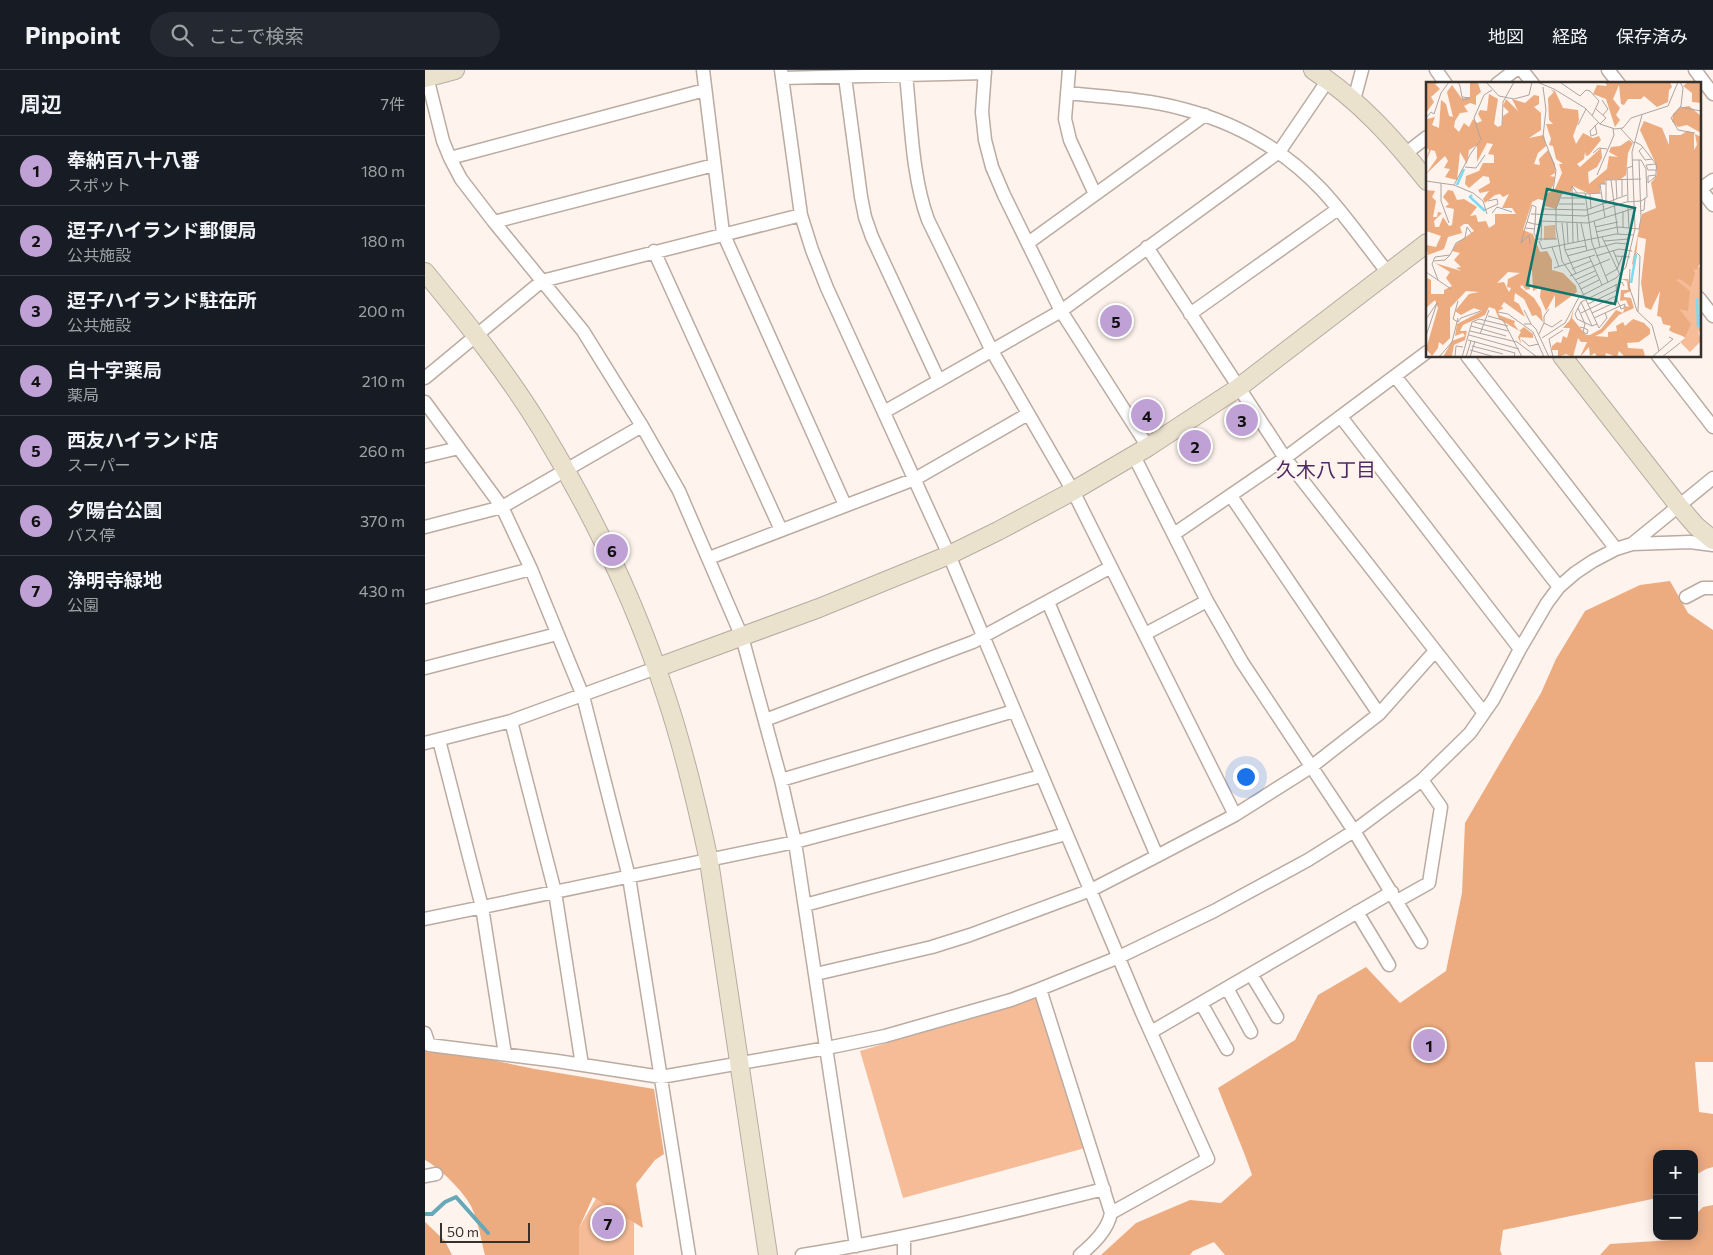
<!DOCTYPE html>
<html lang="ja">
<meta charset="utf-8">
<style>
:root{--surface:#171b24;--page:#242831;--text:#f1f3f6;--muted:#9ea1a6;--line:#363941;--accent:#c0a1d6}
body{margin:0;font-family:Commissioner,"Noto Sans JP",sans-serif;background:var(--page);color:var(--text)}
.controls{position:absolute;right:15px;bottom:15px;display:grid;overflow:hidden;border-radius:10px;box-shadow:0 2px 12px #0003}
.controls button{width:45px;height:45px;display:grid;place-items:center;padding:0;border:0;border-bottom:1px solid var(--line);background:var(--surface);color:var(--text);font:25px sans-serif}
.scale{position:absolute;left:15px;bottom:12px;width:90px;box-sizing:border-box;padding-left:5px;border:2px solid #37312d;border-top:0;font-size:14px;line-height:18px;white-space:nowrap;color:#37312d;-webkit-text-stroke:4px #fef3ed;paint-order:stroke}
.you{position:absolute;left:820px;top:706px;width:18px;height:18px;margin:-12px;border:4px solid #fff;border-radius:50%;background:#1a73e8;box-shadow:0 0 0 8px #1a73e833}
.badge{display:grid;place-items:center;width:32px;height:32px;border-radius:50%;background:var(--accent);color:#111;font-size:16px;font-weight:700}
.pin{position:absolute;translate:-50% -50%;border:2px solid #fff;box-shadow:0 1px 5px #0006}
.list{margin:0;padding:0;list-style:none}
h2{display:flex;justify-content:space-between;align-items:center;height:65px;margin:0;padding:0 20px;font-size:21px}
h2 small{font-size:16px;font-weight:400;color:var(--muted)}
.list li{display:grid;grid-template-columns:32px 1fr auto;gap:15px;align-items:center;box-sizing:border-box;height:70px;padding:0 20px;border-top:1px solid var(--line)}
.list b{display:block;font-size:19px;white-space:nowrap}
.list p{margin:0;font-size:16px;white-space:nowrap;color:var(--muted)}
.list em{font-size:16px;font-style:normal;color:var(--muted)}
.icon{flex:none;width:28px;height:28px;fill:none;stroke:currentColor;stroke-width:2;stroke-linecap:round;stroke-linejoin:round}
.map{position:relative;flex:none;width:1288px;height:1185px;overflow:hidden}
header{display:flex;align-items:center;gap:30px;box-sizing:border-box;height:70px;padding:0 25px;background:var(--surface);border-bottom:1px solid var(--line)}
header strong{font-size:24px}
nav{display:flex;gap:28px;margin-inline-start:auto;font-size:18px}
.search{width:350px;height:45px;background:var(--page);display:flex;align-items:center;gap:12px;box-sizing:border-box;padding:0 18px;border-radius:28px;color:var(--muted);font-size:19px}
main{display:flex}
aside{flex:1;background:var(--surface)}
.map>svg:first-child{display:block}
</style>
<header>
<strong>Pinpoint</strong>
<div class="search"><svg class="icon" aria-label="search" viewBox="0 0 24 24"><circle cx="10" cy="10" r="6"/><path d="M15 15l6 6"/></svg>ここで検索</div>
<nav><a>地図</a><a>経路</a><a>保存済み</a></nav>
</header>
<main>
<aside>
<h2>周辺<small>7件</small></h2>
<ul class="list">
<li><span class="badge">1</span><div><b>奉納百八十八番</b><p>スポット</p></div><em>180 m</em></li>
<li><span class="badge">2</span><div><b>逗子ハイランド郵便局</b><p>公共施設</p></div><em>180 m</em></li>
<li><span class="badge">3</span><div><b>逗子ハイランド駐在所</b><p>公共施設</p></div><em>200 m</em></li>
<li><span class="badge">4</span><div><b>白十字薬局</b><p>薬局</p></div><em>210 m</em></li>
<li><span class="badge">5</span><div><b>西友ハイランド店</b><p>スーパー</p></div><em>260 m</em></li>
<li><span class="badge">6</span><div><b>夕陽台公園</b><p>バス停</p></div><em>370 m</em></li>
<li><span class="badge">7</span><div><b>浄明寺緑地</b><p>公園</p></div><em>430 m</em></li>
</ul>
</aside>
<div class="map">
<svg width="1288" height="1185" viewBox="0 0 1288 1185">
<rect width="100%" height="100%" fill="#fef3ed"/>
<path fill="#f5bc97" d="M612,928L660,1078L478,1128L435,981Z
M175,1122L209,1143V1185H150L151,1163Z"/>
<path fill="#edab80" d="M1245,511L1263,543L1288,560V992H1270L1274,1042L1288,1044V1097L1281,1099L1269,1106V1084H1232V1128L1078,1160L1075,1180L1077,1185H800L789,1172L768,1181L765,1185H676L711,1153L765,1130L796,1133L827,1105C817,1075 804,1047 793,1018L870,970L893,925L941,897L975,933L1021,901L1037,823L1040,753L1116,623L1131,589L1160,541L1215,515Z
M0,982L37,984L110,999L229,1019L239,1084L230,1090L211,1114L218,1158L168,1127L154,1158V1185H60C56,1170 53,1150 46,1136C39,1122 14,1097 0,1090Z
M1288,1135V1185H1175L1185,1174L1247,1170L1250,1166H1269V1146L1278,1137Z
M0,1152L20,1171L27,1185H0Z"/>
<g fill="none" stroke-linecap="round" stroke-linejoin="round">
<path stroke="#67a8b8" stroke-width="4" d="M0,1144H7L20,1132L31,1127L63,1163"/>
<g stroke="#bbaba1" stroke-width="15">
<path id="street" d="M278,0L298,163L420,435
M356,0L376,145L387,180L402,218L524,485L717,943L783,1089L686,1143
M560,0L557,42L560,70L567,97L579,125L636,241L723,377
M644,0L640,49L645,70L670,124
M1011,0L1021,14
M1097,0L1108,14
M1183,0L1194,14
M1270,0L1288,24
M481,5C486,51 487,107 503,150L567,281L648,421L810,745
M2,7L18,71L25,88L36,109L69,152L158,261L217,356L254,421L317,567L356,710L370,772L431,1176
M420,7L436,127L440,147L447,167L514,311
M357,8L560,3
M1072,14L1090,0
M642,23C679,27 722,29 758,39C812,53 859,80 897,120C921,146 941,175 963,203
M929,30L937,0
M980,84L1002,67
M25,88L280,20
M1274,117L1288,135
M1274,120L1288,110
M69,152L289,95
M603,173L780,45
M722,177L860,388L1059,643
M229,181L356,460
M1274,228L1288,246
M765,244L913,139
M1042,286L1191,479
M1233,286L1288,357
M970,306L1134,517
M0,308L117,211L376,145
M0,332L77,437L106,499L158,626L204,807L264,1185
M459,342L636,241L854,82L903,10
M916,347L1095,579
M0,386L34,378
M709,386L782,531L817,592L929,761L996,872
M806,426L954,644
M0,457L77,437L217,356
M749,464L860,388L1002,282
M1207,474L1288,408
M284,488L490,409L603,344
M0,527L106,499
M1261,527L1278,518H1288
M623,532L732,786
M720,564L782,531
M0,598L132,564
M340,650L548,572L686,497
M86,651L130,822L157,995
M14,670L57,837L80,984
M0,673L86,651L231,598
M356,710L589,641
M972,831L1004,813L1016,737L997,710
M380,835L641,764
M932,842L964,895
M0,849L370,772L616,706
M391,904L507,877L545,865L666,820L732,786L810,745L886,697L954,644L1010,581
M826,904L852,947
M802,918L826,962
M615,919L686,1143C683,1160 668,1174 655,1185
M776,933L802,979
M726,962L967,822
M0,963L4,975L132,991L236,1007L402,978L460,966L586,930L615,919L694,887L789,841L883,790L929,761L997,710L1045,663L1068,630L1095,579L1122,533L1134,517L1150,503L1168,491L1191,479L1207,474L1265,472L1288,475
M0,1106L11,1104
M479,1167V1185
M377,1185C478,1169 579,1144 679,1119"/>
</g>
<g stroke="#bbaba1" stroke-width="20">
<path id="secondary" d="M888,0C934,30 968,68 1002,111
M0,8L30,0
M0,202C42,253 83,304 117,360C168,444 211,533 241,626C259,680 272,735 284,791L343,1185
M1137,286L1253,435L1271,456L1288,470
M231,598L394,538L524,485L573,461L648,421L723,377L813,318L1002,173"/>
</g>
<use href="#street" stroke="#fff" stroke-width="12"/>
<use href="#secondary" stroke="#ebe2ce" stroke-width="18"/>
</g>
<g text-anchor="middle" dominant-baseline="central" stroke-width="4" stroke-linejoin="round" paint-order="stroke">
<g font-size="20" fill="#4c2a62" stroke="#fef3ed">
<text x="901" y="399">久木八丁目</text>
</g>
</g>
<g transform="translate(1001 12)">
<rect width="275" height="275" fill="#fef3ed"/>
<path d="M129,143L130,157L118,158V144ZM240,168L275,186V251L272,249L275,259L264,270L254,260L259,256L246,244Z" fill="#f5bc97"/>
<path d="M0,0H16L9,2L14,7L5,15L8,20L0,31ZM44,0L52,1L55,10L50,14V23L44,21L38,24L42,30L34,31L29,39L28,45L33,50L38,41L43,45L47,37L51,41L56,39L52,32L54,28L61,29L63,12L72,17L68,42L72,45L76,43L77,34L83,30L77,24L80,17L92,29L86,17L99,21L108,13L113,14V22L108,25L115,31V48L103,56L118,53L120,64L112,71L108,82L114,83L113,77L122,68L129,82V91L124,94L129,95L127,104L120,112L129,107L136,91L133,82H137L130,77L127,64L123,63L125,57L120,42H127L123,38L122,16L128,10L124,7L129,9L137,26L152,28L153,38L147,54L150,62L157,51L167,56L173,54L175,58L163,73L160,74L159,70L158,77L151,82L154,85L175,66L176,76L171,85L162,90L163,102L181,87L183,74L192,75L183,70L185,65L194,64L203,58L207,61L202,71L200,93L195,97L179,98V102H174V111H161L147,104L145,110H136L130,127L119,124L120,119L112,117L106,120L97,148L107,152L114,170L121,169L126,178V188L137,191L150,204L151,210L129,226V213L120,229L114,215L115,205L107,209L106,188H103L104,207L100,208L96,203L94,205L108,216L115,227L117,240L110,233L106,234L98,217L89,211L88,219L93,222L99,235L78,220L75,225L78,226L72,229L73,233L89,239L88,242L93,249L98,245L107,252V256L94,255L95,262L92,255L95,250L73,237L69,227L63,225L59,233L37,243L34,249H41L39,258L28,263L26,274L17,275L26,259L39,254L37,251L29,254L31,242L56,229L48,226L35,233L29,229L43,212L53,210L40,209L24,226V256L17,263L13,260L12,266L6,274L0,267L12,226L9,218L0,226L1,196L5,198V212H18V208L26,204L20,196L24,190L9,181L35,189L30,186L35,185L28,178L34,171L26,169L30,162L48,149L42,142H38L34,145L36,151L22,155L18,167L2,173L0,163L10,165L15,154L0,149V108L9,109L6,115L10,119L7,135H11L12,130L16,131L8,139L9,145H13L17,135L23,144L26,143L28,127L19,125L23,122L17,115L22,108L27,109L31,118L38,117L51,125L44,134L50,133L52,140L60,139L63,146L69,142V132H90L86,126H76L83,112L77,115L74,112L69,113L59,121L57,117L63,109L54,111L52,108L64,101L63,95L57,94L43,106L39,102L40,94L53,89L57,81H68V73L62,72L67,62L61,61L51,80V63L43,68L41,82L34,70L31,98L19,95L24,87L18,86L22,79L19,74L0,92L11,76L9,69L5,68L0,79L3,68L0,65L1,37L9,35L6,43L13,46L15,18L20,22L23,34L27,35L21,10L26,3L36,17L44,15ZM82,190L94,191L82,197L81,205L85,206L83,210L78,200L71,201ZM179,0H244L246,5L243,8L242,20L231,25L218,14L215,17H202L198,23L195,22L193,3L187,17L194,26L190,33L194,38L189,45L180,17L167,12L171,3L181,4ZM262,0H275V21L266,20V11L257,4ZM263,24L275,34V51L261,43L252,45L246,39L247,32L253,26ZM218,39L236,46L243,63V53H255L261,49L268,51V68L271,63L269,52L275,55V180L270,188L267,186L269,191L265,205L254,197L250,198L264,209L262,229L253,227L265,242L259,255L246,250L243,248L245,244L237,242L235,235L231,234L234,209L225,228L219,225L215,201L220,157L212,155L209,185L206,182L216,132L230,126L225,101L231,93L229,80L214,48ZM195,197H202L205,209L198,212V215L205,216L208,226L193,233L176,251L169,254L182,255V250L191,249L190,244L197,240L199,244L207,237L218,241L224,247V252L213,260L201,261L202,266L217,267L219,274L199,275L193,269L191,275L180,271L179,275H171L169,271L164,274L163,265L154,275L161,260H155L152,256L147,275L140,272L132,275V268H126V264L131,260L135,261L137,254L141,256L144,246H137L144,238L148,226L146,236L160,253H164L175,247L190,228L197,231L199,224L203,225L200,218L194,219L195,208H202L201,199Z" fill="#edab80" fill-rule="evenodd"/>
<path fill="none" stroke="#7bdbf3" stroke-width="2.5" d="M31,103L38,87M46,113L44,115L59,129M205,201L210,172M271,216L272,245"/>
<path fill="none" stroke="#aea5a0" stroke-width="1" d="M32,0L34,4L36,15L37,18L44,16L36,15M60,0L73,14L88,17L103,13L106,0M111,0L128,7L159,26L174,42L189,47L197,46L205,36L242,24L252,0M254,0L257,6L255,24L245,36L252,48L269,51M135,1L154,14L160,8L164,9M117,5L120,28L117,54L130,88L127,109M164,9L173,19L166,34M176,18L182,27L177,33M254,25L275,29M170,27L180,36L174,42M0,36L5,30L8,32L15,11L23,0M76,43L77,20L88,0M152,43L160,27M195,47L208,61M165,54L164,49L173,40M165,54L171,52L169,43M55,58L48,36L58,13L66,8M209,60L215,63L230,82L231,85L230,88V94L222,101V94L230,93M217,65L213,69L219,78L226,77M167,71L173,66L181,67M39,85L50,86L59,73M230,88H222L220,83L230,82M171,93L188,53L187,47M185,98L192,152M190,98L191,117M196,98V114M0,99L28,103L47,111L57,119L61,132M15,101V119L23,141M180,102V122M28,103L45,71L54,59M159,112L175,111M164,112L165,127M135,116H159M202,120L201,86L207,84M133,122H159M202,126L203,146M59,128L72,122L71,117L62,119M197,129V146M215,129L218,128L219,116M66,131L71,125L86,130M105,132L159,134L200,120L215,119L221,115L220,87L215,78H206M179,136L174,102H180V98L215,97M115,139L162,141L209,126M168,139L174,165M101,140L99,146L109,147M136,141L139,168L150,192M141,141L142,161M151,141L152,160M155,141L161,169M115,143L109,142H108L101,140L106,123L110,125L109,142L108,151L111,157H131M169,145L192,140M99,146L95,161L103,153L104,162M170,150L192,145L213,147L215,136L213,78M176,155L194,193M113,159L116,167L190,152L208,153M115,159L116,127L160,128L201,113M178,159L202,157M147,161L146,104L151,111M126,165L133,185M139,168L160,164M187,168L193,183M211,171L214,174L212,230M141,174L190,161L201,162M163,174L176,203M170,174L193,167L206,169M189,174L204,175M8,179L19,178L24,173M128,186L169,173M146,187L165,179M204,187L203,205L207,216L211,229L226,243L233,269M0,190L25,207M144,194L184,177M179,194L191,187L197,173M12,198L6,182L9,175L24,173L30,161L39,156L41,145L46,152M149,198L169,189M153,202L171,193M155,207L173,198M32,219L27,237L32,240L35,236M155,220L166,244M162,222L191,208M152,226L159,242L157,250L161,252L162,248L158,246L154,245M98,228L105,242M72,230L82,232L107,250L118,275M155,231L192,213M166,231L192,219M179,231L181,236L173,246L153,203L136,179L130,145V127L136,111H159L166,161L182,200M62,234L77,238L96,275M35,236L55,229M168,236L194,224L199,222L198,226L195,227L194,224L191,218L190,202M0,237L11,221L0,254M48,240L82,249M118,241V234L123,227M98,242H105L110,247L123,275M171,242L166,244L151,237L149,232L155,220L196,200L198,204M45,244L80,254M44,249L91,260L111,275M54,252L63,228M113,252L118,241L126,245L136,238M43,253L93,267M116,256L139,241L153,215L190,196L200,185L209,147L206,70L216,33M42,258L89,271L88,275M96,258L103,264L113,262M46,264L77,272M44,268L69,275M13,275L26,260L32,236M29,275L30,264L37,265M36,275L46,240L53,237L82,244M40,275L45,259M44,275L49,259M127,275L123,257L137,248M226,275L247,257L243,255M236,275L254,261"/>
<path fill="#0f766e" fill-opacity="0.15" stroke="#0f766e" stroke-width="2.5" d="M121,107L209,126L189,222L101,203Z"/>
<rect width="275" height="275" fill="none" stroke="#37312d" stroke-width="2.5"/>
</g>
</svg>
<div class="controls">
<button>+</button>
<button>−</button>
</div>
<div class="scale">50 m</div>
<div class="you"></div>
<div class="pin badge" style="left:1004px;top:975px">1</div>
<div class="pin badge" style="left:770px;top:376px">2</div>
<div class="pin badge" style="left:817px;top:350px">3</div>
<div class="pin badge" style="left:722px;top:345px">4</div>
<div class="pin badge" style="left:691px;top:251px">5</div>
<div class="pin badge" style="left:187px;top:480px">6</div>
<div class="pin badge" style="left:183px;top:1153px">7</div>
</div>
</main>
